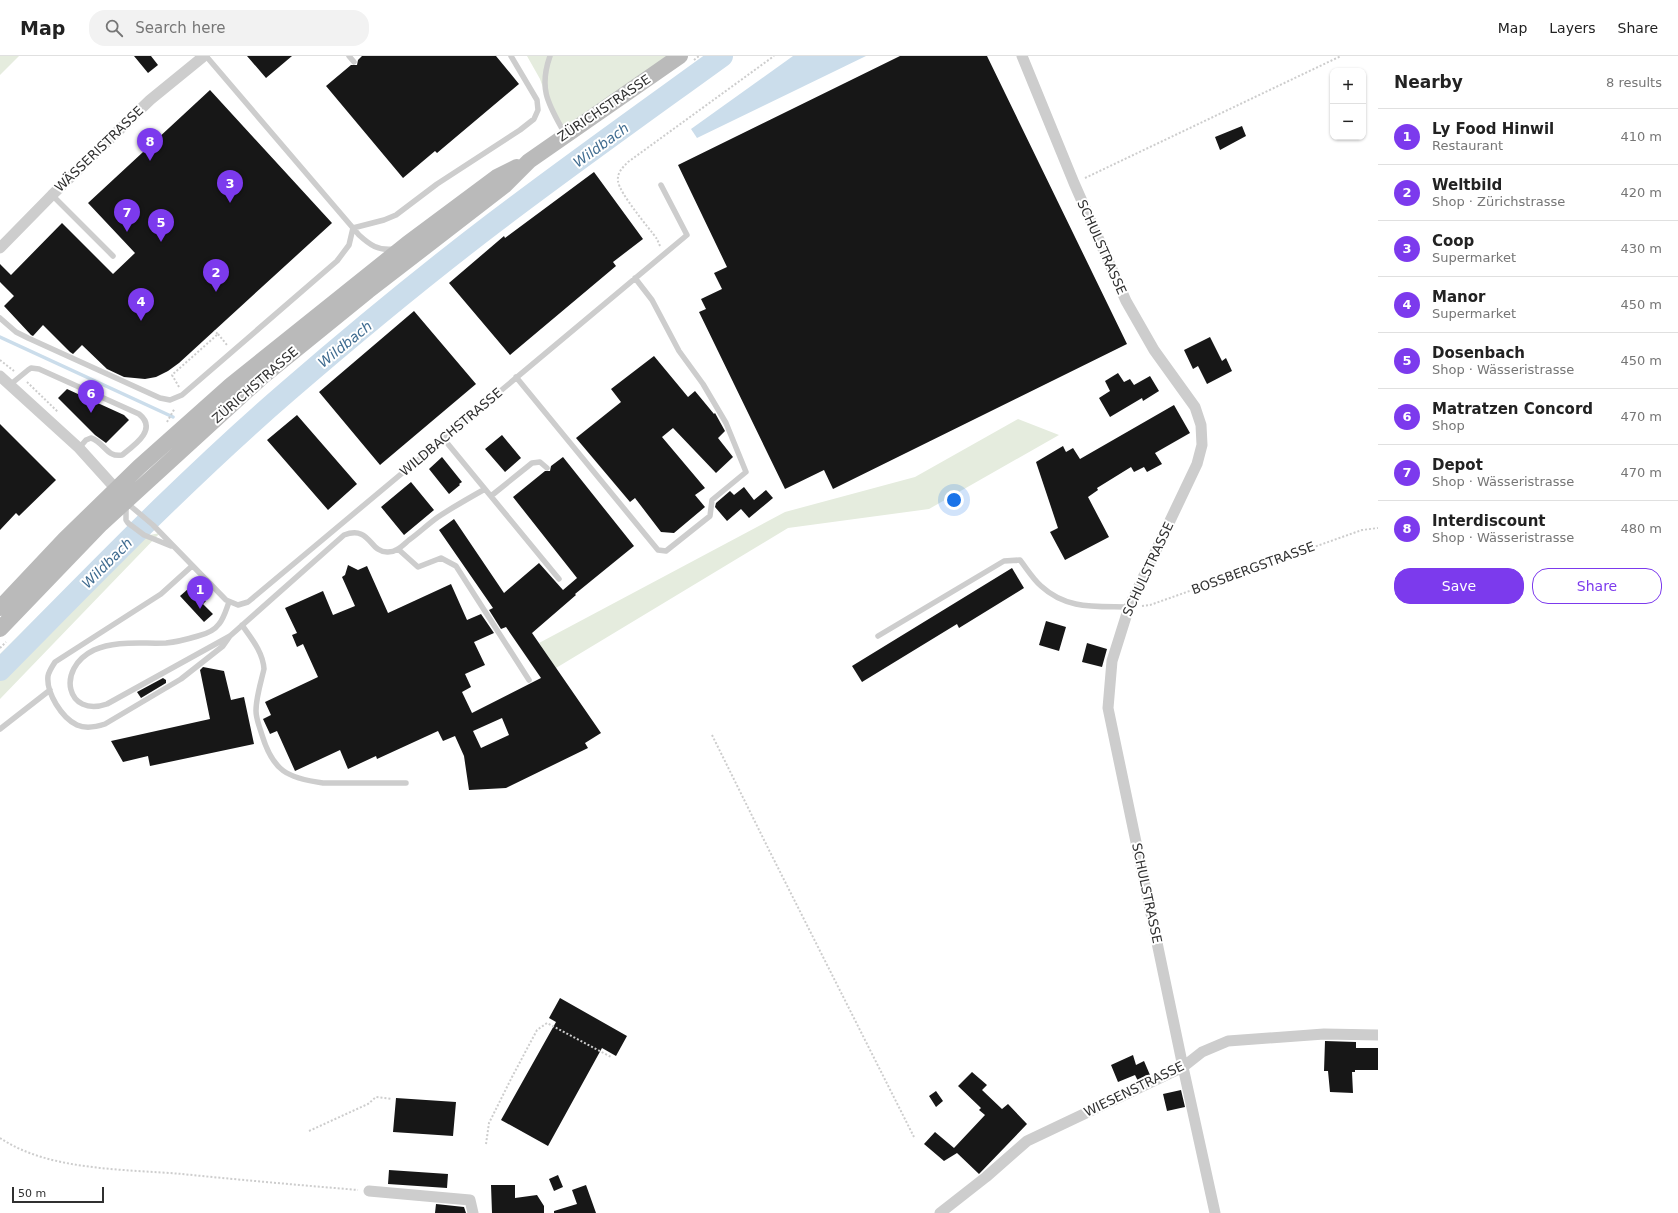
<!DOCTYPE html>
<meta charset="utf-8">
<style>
:root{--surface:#fff;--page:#f2f2f2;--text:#222;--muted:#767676;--line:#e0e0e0;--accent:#7c3aed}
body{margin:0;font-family:"DejaVu Sans",sans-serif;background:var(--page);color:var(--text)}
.controls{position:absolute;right:12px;top:12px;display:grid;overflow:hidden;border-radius:8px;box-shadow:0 1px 3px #0004}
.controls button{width:36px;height:36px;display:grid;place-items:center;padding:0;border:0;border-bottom:1px solid var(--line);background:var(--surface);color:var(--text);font:20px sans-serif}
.scale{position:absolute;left:12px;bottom:10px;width:92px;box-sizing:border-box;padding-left:4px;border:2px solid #303030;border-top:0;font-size:11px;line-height:14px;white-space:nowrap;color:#303030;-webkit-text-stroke:3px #fff;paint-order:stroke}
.you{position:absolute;left:954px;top:444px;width:14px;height:14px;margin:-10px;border:3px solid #fff;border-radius:50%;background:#1a73e8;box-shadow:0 0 0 6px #1a73e833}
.badge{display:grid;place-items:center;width:26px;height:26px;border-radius:50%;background:var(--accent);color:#fff;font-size:13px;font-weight:700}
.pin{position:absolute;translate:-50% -33px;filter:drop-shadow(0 1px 2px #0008)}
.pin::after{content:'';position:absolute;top:21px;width:14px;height:12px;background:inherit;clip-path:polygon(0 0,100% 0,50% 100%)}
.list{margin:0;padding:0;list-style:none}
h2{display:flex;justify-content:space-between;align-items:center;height:52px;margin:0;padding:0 16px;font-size:17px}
h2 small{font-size:13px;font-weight:400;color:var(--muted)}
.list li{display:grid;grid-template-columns:26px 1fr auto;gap:12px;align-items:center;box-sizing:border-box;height:56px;padding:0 16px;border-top:1px solid var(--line)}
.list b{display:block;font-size:15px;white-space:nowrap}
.list p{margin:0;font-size:13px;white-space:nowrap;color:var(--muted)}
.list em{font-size:13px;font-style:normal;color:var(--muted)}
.actions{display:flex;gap:8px;padding:12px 16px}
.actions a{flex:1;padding:9px 0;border:1px solid var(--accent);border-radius:16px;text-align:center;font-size:14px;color:var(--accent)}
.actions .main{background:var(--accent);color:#fff}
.icon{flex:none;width:22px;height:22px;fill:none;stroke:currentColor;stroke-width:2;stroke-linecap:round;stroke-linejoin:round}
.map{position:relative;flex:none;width:1378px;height:1157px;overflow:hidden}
header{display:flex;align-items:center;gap:24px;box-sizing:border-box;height:56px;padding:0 20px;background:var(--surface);border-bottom:1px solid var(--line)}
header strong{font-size:19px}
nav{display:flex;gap:22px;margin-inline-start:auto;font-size:14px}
.search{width:280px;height:36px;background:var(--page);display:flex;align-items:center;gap:10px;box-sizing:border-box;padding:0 14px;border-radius:16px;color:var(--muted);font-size:15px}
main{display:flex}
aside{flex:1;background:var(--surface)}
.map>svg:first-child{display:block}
</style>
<header>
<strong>Map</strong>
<div class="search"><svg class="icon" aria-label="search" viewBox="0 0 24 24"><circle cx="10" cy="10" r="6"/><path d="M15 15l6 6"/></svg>Search here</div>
<nav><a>Map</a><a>Layers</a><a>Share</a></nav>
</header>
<main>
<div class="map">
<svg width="1378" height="1157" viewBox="0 0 1378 1157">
<rect width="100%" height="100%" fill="#fff"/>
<path fill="#e5ecde" d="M0,0H19L0,19Z
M527,0H677L565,79L550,52L540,23Z
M1018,363L1059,379L929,453L788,472L556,612L539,587L785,456L915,421Z
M160,477L0,643V598L113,486Z"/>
<path fill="#cbddeb" d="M793,0H866L697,82L691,73Z"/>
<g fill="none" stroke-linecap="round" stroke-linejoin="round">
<path stroke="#cbddeb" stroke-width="3.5" d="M0,281L173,361"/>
<path stroke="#cbddeb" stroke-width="22" d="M0,614C94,519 187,422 288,335C355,277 424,220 495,166C570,109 646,55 722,0"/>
</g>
<path fill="#171717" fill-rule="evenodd" d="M134,0H151L158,9L148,17Z
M247,0H292L266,22Z
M362,0H496L519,28L437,97L435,95L403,122L326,30L351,9H357L358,4Z
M900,0H987L1127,288L833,433L824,414L785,433L699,256L706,253L701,243L722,233L714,217L727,211L678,109Z
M210,34L332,167L179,307L168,315L156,321L145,323L124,321L107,313L82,289L73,298L70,296L43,269L33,280L31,279L4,250L14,240L0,226V208L11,219L62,167L113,218L135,197L88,147Z
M1242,70L1246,80L1220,94L1215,81Z
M594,116L643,183L613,206L616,210L510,299L449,227L504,180L505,182Z
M414,255L476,328L380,409L319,336Z
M1210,281L1222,305L1226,302L1232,315L1207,328L1198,310L1193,313L1184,294Z
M654,300L688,341L695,335L714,358L715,357L725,375L718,382L733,401L716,417L673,372L662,381L705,432L695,439L705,451L674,477L661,476L635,442L630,446L576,382L621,346L611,333Z
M1118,317L1124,326L1130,323L1134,329L1150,320L1159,335L1143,345L1142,342L1110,361L1099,342L1110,335L1105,325Z
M67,333L124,359L129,364L106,387L95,379L58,342Z
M1174,349L1190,377L1155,397L1162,408L1147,416L1144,411L1134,416L1131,411L1097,432L1098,434L1088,441L1109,481L1065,504L1050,476L1058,472L1036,406L1063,390L1066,396L1073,392L1080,403Z
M297,359L357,428L328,454L267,384Z
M0,368L56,424L19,460L16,457L0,474Z
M502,379L521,402L505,416L485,393Z
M442,401L462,426L459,428L460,429L449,438L429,413Z
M563,401L634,490L575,538L576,539L532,577L601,677L585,687L588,692L506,732L469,734L464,700L455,680L443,685L438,675L377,703L376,700L348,713L340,694L295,715L277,675L270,678L263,663L271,659L265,646L318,621L303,588L297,591L292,579L297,577L285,552L323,535L333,559L355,550L342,521L345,519L348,509L358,514L367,510L388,557L451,528L467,564L481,558L494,577L474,586L485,609L465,618L471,631L462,636L472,657L541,622L506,571L501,573L489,554L493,552L439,474L454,463L504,537L539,507L563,534L577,522L513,441L545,415H550L551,410ZM502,662L509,679L481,692L473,675Z
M411,426L434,454L404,479L381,451Z
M744,431L754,444L766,434L773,442L749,462L741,453L727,465L715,451L716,447L730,435L734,439Z
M1012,512L1024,532L959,572L957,568L862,626L852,610Z
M188,533L191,536L194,533L206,545L203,548L213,558L204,566L180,540Z
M1046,565L1066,571L1059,595L1039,589Z
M1087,587L1107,593L1102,611L1082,606Z
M203,611L224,615L231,644L244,641L254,688L150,710L148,700L123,706L111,685L210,663L200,614Z
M163,622L166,624V627L141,642L137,636Z
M560,942L627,980L616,1000L602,992L548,1090L501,1064L556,966L549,962Z
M1325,985L1356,986V992H1378V1014H1355V1016H1352L1353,1037L1330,1036L1328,1015H1324Z
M1133,999L1136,1009L1144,1005L1150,1019L1138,1025L1135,1019L1118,1026L1111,1009Z
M972,1016L987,1029L982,1034L1002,1053L1008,1048L1027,1068L979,1118L957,1097L944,1105L924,1088L935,1076L954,1092L985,1059L979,1054L981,1052L958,1030Z
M1181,1034L1185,1051L1167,1055L1163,1038Z
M936,1035L943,1045L936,1051L929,1040Z
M396,1042L456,1046L453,1080L393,1076Z
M389,1114L448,1118L447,1132L388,1128Z
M558,1119L563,1131L554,1135L549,1123Z
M491,1129H515V1142L537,1139L544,1150V1157H492Z
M586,1129L596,1157H554V1155L577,1148L572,1134Z
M436,1148L464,1151L466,1157H435Z"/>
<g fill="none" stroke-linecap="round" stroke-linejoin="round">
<path stroke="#cdcdcd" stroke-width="2" stroke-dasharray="2 2" stroke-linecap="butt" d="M694,4L699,0
M1085,122L1341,0
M660,190L657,183C649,172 619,137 618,125C617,117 622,112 628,106L774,0
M218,278L227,289
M0,304L14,315
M27,326L58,356
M179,331L172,319L218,278L214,275
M167,366L175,352
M1142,550L1150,549L1362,474L1378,472
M0,592L6,586
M712,679L769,794L914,1081
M309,1075L368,1048L376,1041L392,1043
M0,1082C49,1115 125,1113 182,1118C241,1124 299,1129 358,1134
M486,1088L489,1067L512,1021L537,974L547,967L611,1001"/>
<path stroke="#cdcdcd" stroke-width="5.5" d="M206,0L359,179C370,189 378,195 394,193
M349,0L354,6
M550,0C538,34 549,49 565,78
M52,139L113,200
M353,172L384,164L396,159L437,128L520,74L534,63L538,54L537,44L511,0
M0,262L16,276L28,282L160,342L170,344L182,339L337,205L349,189L353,172
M516,321L658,494L666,495L710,460L712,444L746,416L726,367L703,328L679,295L652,244L635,222
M11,328L28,314L31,312L39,313L139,358C158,373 135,389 122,399C107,402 104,386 91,382L86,384L79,392
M443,382L559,523
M491,440L532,407L540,406L547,412
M127,447L153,469L226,544L238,549L248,546L687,179L661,129
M126,450V464L128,467L144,479L171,490
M398,493L418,511L441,502L456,510L529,624
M192,510L161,538L55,606C52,611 49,615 48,620C46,637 62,662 77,669C86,673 96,671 105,668L181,623L223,590L230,580
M229,546C226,554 224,562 219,568C214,575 206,578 198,580C188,583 177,586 166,587C142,588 116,584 94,594C55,613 67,662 107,648L230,580L344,479C371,469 369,497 388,496C397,496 403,489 409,484C419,477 428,468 438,461C453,451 469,442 485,433
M242,569C251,582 263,596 264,613C261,626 256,641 256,655C256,663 260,672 262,679C273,715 287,722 323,727H406
M878,580L1004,505L1020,504C1027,513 1033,523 1041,530C1067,554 1096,550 1129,551
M0,673L50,634"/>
<path stroke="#cdcdcd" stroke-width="11" d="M1022,0L1074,127L1126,245L1154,294L1195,351L1201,369L1202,389L1197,408L1129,551L1112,605L1108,652L1183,1011L1215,1157
M0,192L52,139L150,44L204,0
M0,320L79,392L116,433
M369,1135L470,1144L473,1157
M940,1157L986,1121L1027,1085L1183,1011L1202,996L1228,985L1324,978L1378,979"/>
<path stroke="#bababa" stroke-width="16" d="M0,552L65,483L139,411L231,329L407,188L497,121L517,111
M0,573L101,468L262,321L368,235L504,130L529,105L680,0"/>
</g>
<g text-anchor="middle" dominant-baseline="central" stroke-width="4" stroke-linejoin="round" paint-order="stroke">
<g font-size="13" fill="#303030" stroke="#fff">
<text transform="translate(604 52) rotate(-34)">ZÜRICHSTRASSE</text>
<text transform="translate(99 93) rotate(-44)">WÄSSERISTRASSE</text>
<text transform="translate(1102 191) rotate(66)">SCHULSTRASSE</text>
<text transform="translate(255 329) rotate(-41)">ZÜRICHSTRASSE</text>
<text transform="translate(451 376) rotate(-40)">WILDBACHSTRASSE</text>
<text transform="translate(1253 512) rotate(-20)">BOSSBERGSTRASSE</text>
<text transform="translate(1148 513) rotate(-65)">SCHULSTRASSE</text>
<text transform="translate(1147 837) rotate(78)">SCHULSTRASSE</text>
<text transform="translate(1134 1033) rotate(-26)">WIESENSTRASSE</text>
</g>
<g font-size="14" font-style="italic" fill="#406c90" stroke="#fff">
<text transform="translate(601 89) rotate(-36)">Wildbach</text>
<text transform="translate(345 288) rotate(-39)">Wildbach</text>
<text transform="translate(107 507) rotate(-45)">Wildbach</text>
</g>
</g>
</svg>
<div class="controls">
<button>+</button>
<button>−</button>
</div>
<div class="scale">50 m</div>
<div class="you"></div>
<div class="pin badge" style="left:200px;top:553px">1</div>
<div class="pin badge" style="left:216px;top:236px">2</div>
<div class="pin badge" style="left:230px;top:147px">3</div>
<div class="pin badge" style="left:141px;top:265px">4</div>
<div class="pin badge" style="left:161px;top:186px">5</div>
<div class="pin badge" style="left:91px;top:357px">6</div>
<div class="pin badge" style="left:127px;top:176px">7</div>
<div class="pin badge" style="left:150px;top:105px">8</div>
</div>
<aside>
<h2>Nearby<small>8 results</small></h2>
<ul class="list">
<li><span class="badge">1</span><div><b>Ly Food Hinwil</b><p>Restaurant</p></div><em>410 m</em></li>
<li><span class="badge">2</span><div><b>Weltbild</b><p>Shop · Zürichstrasse</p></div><em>420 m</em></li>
<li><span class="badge">3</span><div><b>Coop</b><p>Supermarket</p></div><em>430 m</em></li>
<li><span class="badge">4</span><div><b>Manor</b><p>Supermarket</p></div><em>450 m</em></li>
<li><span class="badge">5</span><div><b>Dosenbach</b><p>Shop · Wässeristrasse</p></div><em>450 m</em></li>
<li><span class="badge">6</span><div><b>Matratzen Concord</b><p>Shop</p></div><em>470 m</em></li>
<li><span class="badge">7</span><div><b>Depot</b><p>Shop · Wässeristrasse</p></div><em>470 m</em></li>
<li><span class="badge">8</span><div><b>Interdiscount</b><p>Shop · Wässeristrasse</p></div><em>480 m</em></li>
</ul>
<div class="actions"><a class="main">Save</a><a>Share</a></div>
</aside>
</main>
